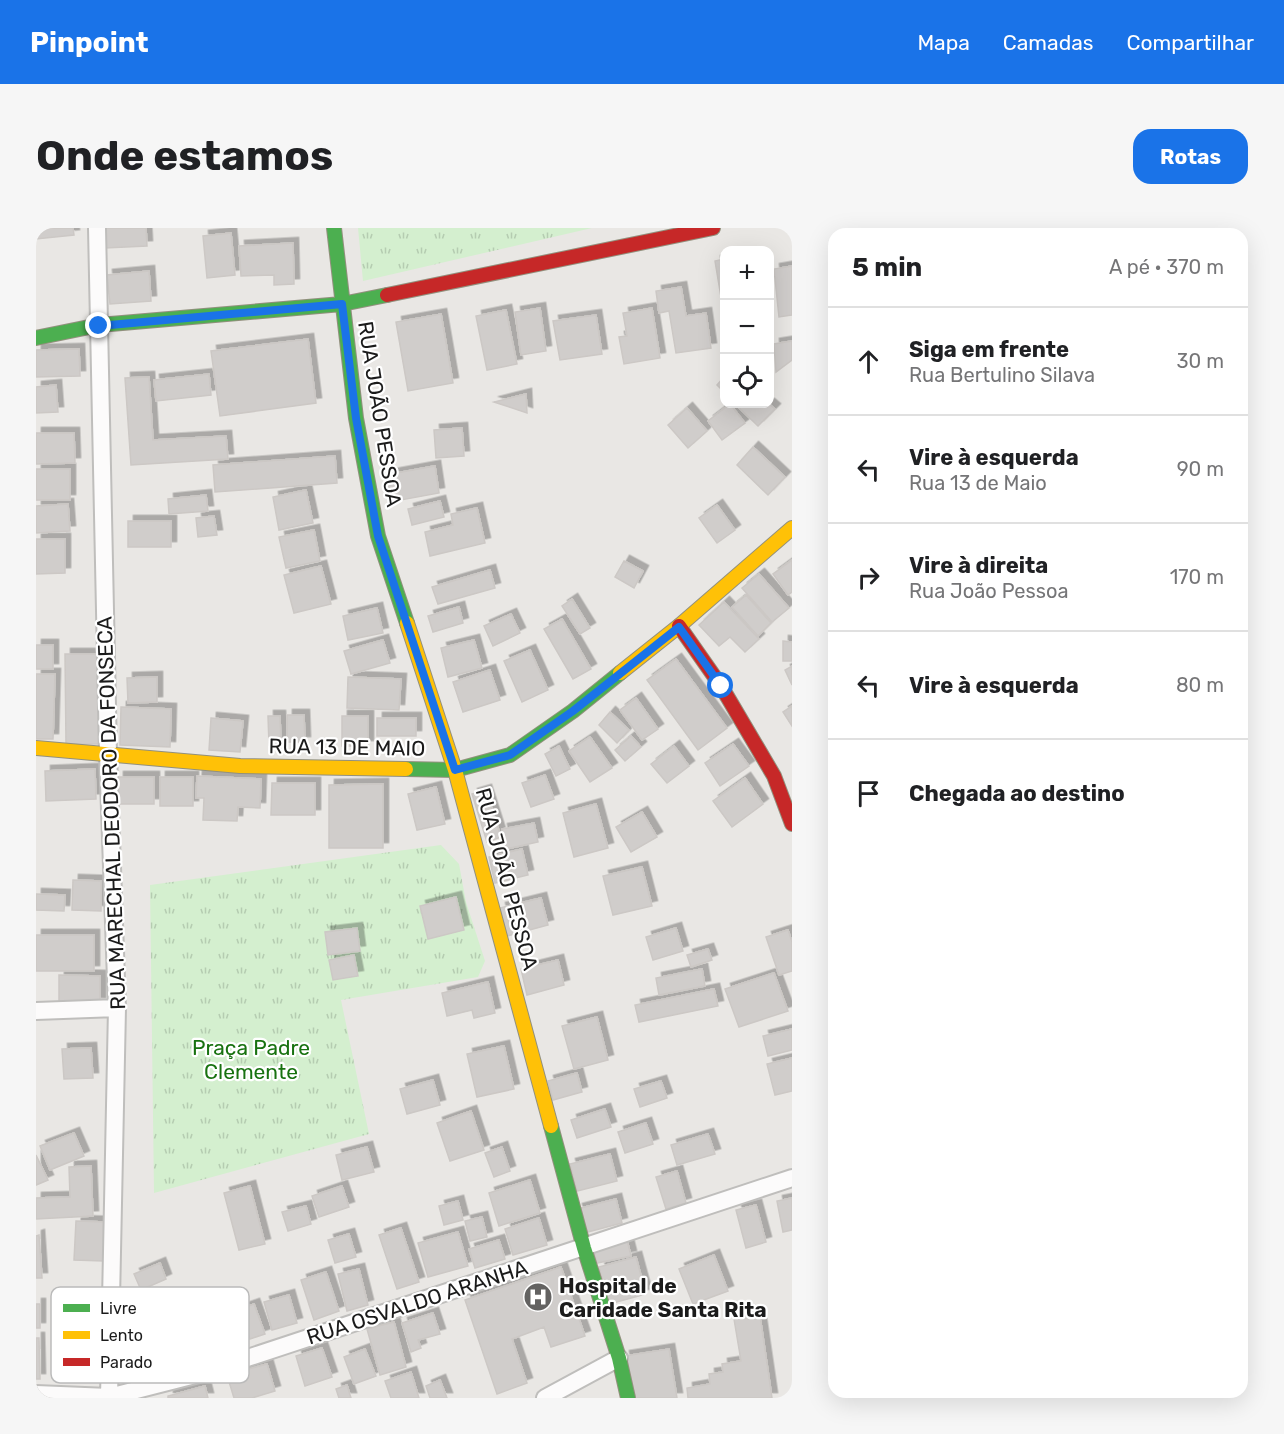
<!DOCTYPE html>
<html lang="pt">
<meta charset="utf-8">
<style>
:root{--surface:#fff;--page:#f6f6f6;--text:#202124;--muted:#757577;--line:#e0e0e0;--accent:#1a73e8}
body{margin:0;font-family:Rubik,sans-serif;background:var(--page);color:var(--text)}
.controls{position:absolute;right:18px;top:18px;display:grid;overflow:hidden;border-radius:12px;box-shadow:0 6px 24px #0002}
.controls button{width:54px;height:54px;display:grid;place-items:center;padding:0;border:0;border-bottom:2px solid var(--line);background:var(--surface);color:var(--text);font:30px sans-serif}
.stop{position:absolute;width:18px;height:18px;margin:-14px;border:4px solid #1a73e8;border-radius:50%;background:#fff}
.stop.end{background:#1a73e8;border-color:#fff;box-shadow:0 2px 6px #0008}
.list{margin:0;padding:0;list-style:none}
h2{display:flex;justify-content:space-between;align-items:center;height:78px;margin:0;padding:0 24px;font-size:26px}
h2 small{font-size:20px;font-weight:400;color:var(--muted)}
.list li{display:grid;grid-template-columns:39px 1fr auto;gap:18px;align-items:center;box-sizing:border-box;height:108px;padding:0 24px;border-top:2px solid var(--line)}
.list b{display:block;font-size:22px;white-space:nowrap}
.list p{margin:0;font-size:20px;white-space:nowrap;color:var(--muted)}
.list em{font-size:20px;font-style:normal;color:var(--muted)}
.icon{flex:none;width:33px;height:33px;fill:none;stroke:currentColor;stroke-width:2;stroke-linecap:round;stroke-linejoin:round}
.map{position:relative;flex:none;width:756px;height:1170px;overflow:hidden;border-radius:18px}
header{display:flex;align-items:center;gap:36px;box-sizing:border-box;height:84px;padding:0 30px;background:var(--accent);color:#fff}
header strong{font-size:28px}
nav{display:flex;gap:33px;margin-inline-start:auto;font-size:21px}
.intro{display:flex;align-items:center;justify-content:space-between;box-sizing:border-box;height:144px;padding:0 36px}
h1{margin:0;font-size:42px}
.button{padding:15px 27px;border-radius:18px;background:var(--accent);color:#fff;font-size:21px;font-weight:700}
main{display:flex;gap:36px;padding:0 36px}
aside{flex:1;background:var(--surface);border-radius:18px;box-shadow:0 6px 24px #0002}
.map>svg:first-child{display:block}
</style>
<header>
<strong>Pinpoint</strong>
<nav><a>Mapa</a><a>Camadas</a><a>Compartilhar</a></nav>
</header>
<div class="intro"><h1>Onde estamos</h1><a class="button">Rotas</a></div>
<main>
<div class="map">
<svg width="756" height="1170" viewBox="0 0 756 1170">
<defs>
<pattern id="park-tufts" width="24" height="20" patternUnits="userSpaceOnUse" patternTransform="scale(1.5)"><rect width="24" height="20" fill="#d4efcf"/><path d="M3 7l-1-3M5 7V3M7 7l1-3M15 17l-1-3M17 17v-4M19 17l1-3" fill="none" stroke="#b5ccb1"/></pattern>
<filter id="shadow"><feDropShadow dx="5.5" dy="-5.5" stdDeviation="0" flood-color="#0004"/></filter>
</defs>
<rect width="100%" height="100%" fill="#e9e7e4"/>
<path fill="url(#park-tufts)" d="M322,0H556L327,53Z
M405,617L423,636L430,674L449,733L442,749L305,772L333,906L118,965L114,657Z"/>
<path fill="#d0cdcb" stroke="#ccc8c5" stroke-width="1.5" filter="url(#shadow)" d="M0,0H37L38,7L0,11Z
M68,0H110L111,18L69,20Z
M195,5L199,47L171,50L167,8Z
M257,15L258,56L238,57V47L205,48L203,18Z
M688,31V87L679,33Z
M756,38V87L743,89L738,41Z
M113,43L115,73L74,76L71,47Z
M645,59L650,88L670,85L675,120L640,125L633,83L623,85L620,63Z
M504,80L510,123L485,127L479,84Z
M616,80L624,130L588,136L583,109L591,108L587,85Z
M470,82L481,136L451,142L440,88Z
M405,86L417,155L372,163L360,94Z
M560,87L566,126L524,132L517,93Z
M272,111L280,175L184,188L175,123Z
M756,113V132L740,144L738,116Z
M43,121L44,148L0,149V122Z
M173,146L175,167L120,173L118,152Z
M113,149L117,212L190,208L192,231L95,237L89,150Z
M688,149V164L681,157Z
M20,157L22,184L0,185V159Z
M490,166L491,185L458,174Z
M694,176L709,195L686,212L672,193Z
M699,176H733L739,181L722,198Z
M651,180L671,203L652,220L632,197Z
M426,200L428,228L400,230L398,202Z
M0,205H38L39,235L0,236Z
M717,219L749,249L732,267L701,237Z
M299,228L301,255L179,264L177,237Z
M399,238L403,265L354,274L349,247Z
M0,241H34V272H0Z
M270,262L277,295L243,302L237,269Z
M170,267L172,283L133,286L132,271Z
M404,273L408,289L376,297L372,281Z
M32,276L34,303L0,305V278Z
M681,277L699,302L681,315L663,290Z
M441,280L449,315L394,328L389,304L417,297L415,286Z
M178,288L181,307L162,309L160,290Z
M92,293H135V319H92Z
M278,302L284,333L250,340L243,309Z
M0,311H29V345L0,346Z
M756,332V364L752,367L737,346Z
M588,333L607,343L598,360L579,349Z
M285,338L295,376L258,385L248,347Z
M454,342L459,360L402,376L396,359Z
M723,346L753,380L736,394L706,360Z
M710,367L735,395L722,408L696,379Z
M536,371L554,400L544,406L526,378Z
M688,374L723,411L709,424L694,409L683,418L663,397Z
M423,379L427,395L397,404L392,388Z
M341,380L347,405L312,412L307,388Z
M475,386L484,405L457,418L448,398Z
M526,391L555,441L537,451L508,401Z
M347,412L354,435L315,446L308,423Z
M438,412L446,440L412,449L405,420Z
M747,413L756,414V433H747Z
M0,417H17V441H0Z
M494,422L512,462L486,474L468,433Z
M29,426H63L65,516H30Z
M640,431L691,500L662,522L611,452Z
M756,438V457L749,442Z
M454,442L464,472L427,484L417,454Z
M0,446H19L17,511H0Z
M121,449V474L92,475L91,450Z
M312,449L365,451L363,482L311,480Z
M600,470L622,501L606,512L584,482Z
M756,478V498L747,484Z
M85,479L135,481L134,519L84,517Z
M574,484L593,502L581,515L563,497Z
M251,487H268L269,514H251Z
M232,488H244L245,517H233Z
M306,488H332V518H306Z
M175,490L207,493L204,524L173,522Z
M341,490H380V508H341Z
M595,508L605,519L589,533L579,522Z
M554,509L576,540L554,554L533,523Z
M697,516L713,538L684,558L669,535Z
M523,518L534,541L520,548L509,526Z
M638,518L653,538L631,555L615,536Z
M59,541L60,571L10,573L9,543Z
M509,547L518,571L495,579L486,555Z
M161,548L225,551L224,580L202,579L201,593L167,592L168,570H160Z
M82,549H118V576H82Z
M124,549H157V578H124Z
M709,550L727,576L696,599L677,573Z
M236,555H279V587H235Z
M347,556V620H293V557Z
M400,559L409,596L381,602L372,566Z
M450,562L465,609L451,614L436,566Z
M560,576L572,620L538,629L527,585Z
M606,584L621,609L595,624L580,599Z
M498,595L502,614L470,621L466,601Z
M486,621L492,647L459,655L453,629Z
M606,639L616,678L577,687L567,648Z
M37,652L65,653V683L36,682Z
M0,666L29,667L28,683L0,682Z
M420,669L428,702L392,711L384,678Z
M505,670L512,697L471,708L464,680Z
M321,700L324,723L292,727L289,704Z
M640,700L647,723L617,732L610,709Z
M752,702L756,714V743L743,747L730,709Z
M0,707H58V743H0Z
M672,721L676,732L655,739L651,727Z
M318,727L322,748L297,752L293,732Z
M522,732L528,757L491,767L485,741Z
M666,741L669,758L623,767L620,750Z
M738,745L752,783L703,799L689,761Z
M23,747L64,748V775L23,774Z
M452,754L459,785L438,790L436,782L411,788L406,765Z
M678,761L682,778L603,794L599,777Z
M561,789L572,832L538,841L526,798Z
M756,801V822L732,828L727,808Z
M468,818L478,861L441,869L431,826Z
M55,820L57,850L28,851L26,821Z
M756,830V863L739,867L731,836Z
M541,845L546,864L517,872L512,853Z
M397,852L404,877L371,886L364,861Z
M625,853L631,870L604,879L598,861Z
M569,881L575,899L541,910L535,892Z
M435,883L448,922L414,933L401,895Z
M610,895L617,916L589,925L582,904Z
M38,905L48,928L14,942L4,918Z
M672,906L679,926L641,937L635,917Z
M331,919L338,944L306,952L300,927Z
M466,919L474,943L458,949L449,925Z
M574,926L581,953L541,963L534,936Z
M0,927L12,952L0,957Z
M55,938L57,988L0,991V970L34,969L33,939Z
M641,943L650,975L630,981L620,949Z
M494,952L504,985L463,998L453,965Z
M214,958L229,1016L203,1022L188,965Z
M306,958L313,979L283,989L276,968Z
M756,970V1002L747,1004L741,973Z
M580,971L586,995L548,1005L541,981Z
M422,973L427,992L408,997L403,978Z
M720,977L730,1014L710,1020L700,982Z
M270,978L275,996L252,1003L246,984Z
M446,989L451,1009L434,1013L429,993Z
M503,990L511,1017L477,1027L469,1001Z
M40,993L69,994L67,1033L38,1032Z
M365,1000L383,1054L361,1061L343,1007Z
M422,1004L432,1038L392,1049L382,1015Z
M313,1006L320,1029L299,1035L292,1012Z
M3,1007L6,1050H0V1008Z
M463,1012L469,1031L439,1040L433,1021Z
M591,1012L595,1028L561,1035L557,1020Z
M678,1027L692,1063L657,1076L643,1041Z
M600,1029L610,1066L573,1076L563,1039Z
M124,1035L130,1051L105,1062L98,1046Z
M525,1039L549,1108L515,1119L508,1099L476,1111L491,1155L461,1166L429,1072Z
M323,1041L332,1077L311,1083L302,1046Z
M290,1044L303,1083L278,1092L265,1052Z
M253,1067L261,1095L236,1102L228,1074Z
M0,1076H4V1100H0Z
M218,1076L229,1106L214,1111L204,1081Z
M397,1085L404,1106L382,1112L385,1120L375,1124L366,1095Z
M724,1088L736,1170H652L651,1160L674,1156L673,1146L687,1144L686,1136L705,1133L698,1091Z
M358,1094L370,1139L344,1147L331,1101Z
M0,1110H3L4,1151H0Z
M286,1120L296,1149L269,1158L260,1128Z
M329,1121L340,1148L318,1156L308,1129Z
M633,1121L641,1170H595L588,1128Z
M231,1136L239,1163L216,1170H198L191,1147Z
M375,1144L383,1170H355L349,1153Z
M404,1152L411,1170H394L390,1158Z
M311,1157L315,1170H303L300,1161Z
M169,1158L172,1170H132V1168Z"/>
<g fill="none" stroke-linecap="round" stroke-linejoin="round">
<g stroke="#bfbebc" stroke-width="20">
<path id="street" d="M61,0L72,526L81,780L73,1170
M0,783L81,780
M0,1166L73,1169L163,1146L756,950
M509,1170L583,1130"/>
</g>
<g stroke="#92907d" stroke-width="16">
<path id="fast" d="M298,0L320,190L342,308L371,395
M0,110L63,97L306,76L351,67
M370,541L419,542L474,527L537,483L584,445
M515,898L548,1020L583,1130L592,1170"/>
</g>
<g stroke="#92907d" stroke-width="16">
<path id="slow" d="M371,395L419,542L515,898
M584,445L643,398L756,300
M0,520L204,538L370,541"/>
</g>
<g stroke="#92907d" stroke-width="16">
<path id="jam" d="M351,67L677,0
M643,398L685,458L738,548L756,596"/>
</g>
<use href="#street" stroke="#fcfbfb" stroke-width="16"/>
<use href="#fast" stroke="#4caf50" stroke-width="14"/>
<use href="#slow" stroke="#ffc107" stroke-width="14"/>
<use href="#jam" stroke="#c62828" stroke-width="14"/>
</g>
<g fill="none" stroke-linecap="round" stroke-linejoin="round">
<path stroke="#1a73e8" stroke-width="8" d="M63,98L306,76L320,190L342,308L419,542L474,527L537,483L643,399L685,458"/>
</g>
<defs>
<g id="hospital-disc" transform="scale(1.5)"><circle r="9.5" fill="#636261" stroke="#fff"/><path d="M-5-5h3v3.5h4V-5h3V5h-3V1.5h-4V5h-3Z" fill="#fff"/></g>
</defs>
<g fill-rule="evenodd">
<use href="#hospital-disc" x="502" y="1069"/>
</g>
<g text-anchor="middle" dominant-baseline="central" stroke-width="4.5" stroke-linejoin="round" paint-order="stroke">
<g font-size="21" fill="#1b1b1b" stroke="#fff">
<text transform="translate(344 186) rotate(81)">RUA JOÃO PESSOA</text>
<text transform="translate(311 519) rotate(1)">RUA 13 DE MAIO</text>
<text transform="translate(75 585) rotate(-92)">RUA MARECHAL DEODORO DA FONSECA</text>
<text transform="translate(471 651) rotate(75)">RUA JOÃO PESSOA</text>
<text transform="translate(381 1074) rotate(-18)">RUA OSVALDO ARANHA</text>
</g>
<g font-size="21" fill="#187210" stroke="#fff">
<text x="215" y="819">Praça Padre<tspan x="215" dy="24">Clemente</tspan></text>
</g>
<g font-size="21" font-weight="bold" fill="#1b1b1b" stroke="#fff" text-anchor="start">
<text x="523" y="1057">Hospital de<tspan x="523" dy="24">Caridade Santa Rita</tspan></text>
</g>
</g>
<rect x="15" y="1059" width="198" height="96" rx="9" fill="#fff" stroke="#bbb" stroke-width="1.5"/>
<rect x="27" y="1076" width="27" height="8" fill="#4caf50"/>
<rect x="27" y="1103" width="27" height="8" fill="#ffc107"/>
<rect x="27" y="1130" width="27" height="8" fill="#c62828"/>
<g font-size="16" fill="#1b1b1b">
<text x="64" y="1086">Livre</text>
<text x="64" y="1113">Lento</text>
<text x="64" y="1140">Parado</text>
</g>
</svg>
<div class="controls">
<button>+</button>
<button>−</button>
<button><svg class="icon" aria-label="locate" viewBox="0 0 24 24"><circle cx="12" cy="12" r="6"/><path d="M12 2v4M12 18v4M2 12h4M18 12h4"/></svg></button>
</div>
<div class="stop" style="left:685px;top:458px"></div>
<div class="stop end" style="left:63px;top:98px"></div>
</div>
<aside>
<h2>5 min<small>A pé · 370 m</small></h2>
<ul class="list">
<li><svg class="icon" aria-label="ahead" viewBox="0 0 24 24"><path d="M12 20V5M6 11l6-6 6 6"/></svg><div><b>Siga em frente</b><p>Rua Bertulino Silava</p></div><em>30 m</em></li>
<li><svg class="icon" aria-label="left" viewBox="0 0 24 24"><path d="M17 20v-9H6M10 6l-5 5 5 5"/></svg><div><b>Vire à esquerda</b><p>Rua 13 de Maio</p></div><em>90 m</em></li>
<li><svg class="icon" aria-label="right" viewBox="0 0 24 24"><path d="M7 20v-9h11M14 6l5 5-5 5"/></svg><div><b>Vire à direita</b><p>Rua João Pessoa</p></div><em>170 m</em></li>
<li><svg class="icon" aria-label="left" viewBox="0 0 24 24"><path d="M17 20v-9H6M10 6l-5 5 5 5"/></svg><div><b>Vire à esquerda</b></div><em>80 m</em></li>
<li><svg class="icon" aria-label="arrive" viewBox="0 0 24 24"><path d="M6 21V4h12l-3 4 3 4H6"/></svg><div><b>Chegada ao destino</b></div></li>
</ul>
</aside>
</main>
